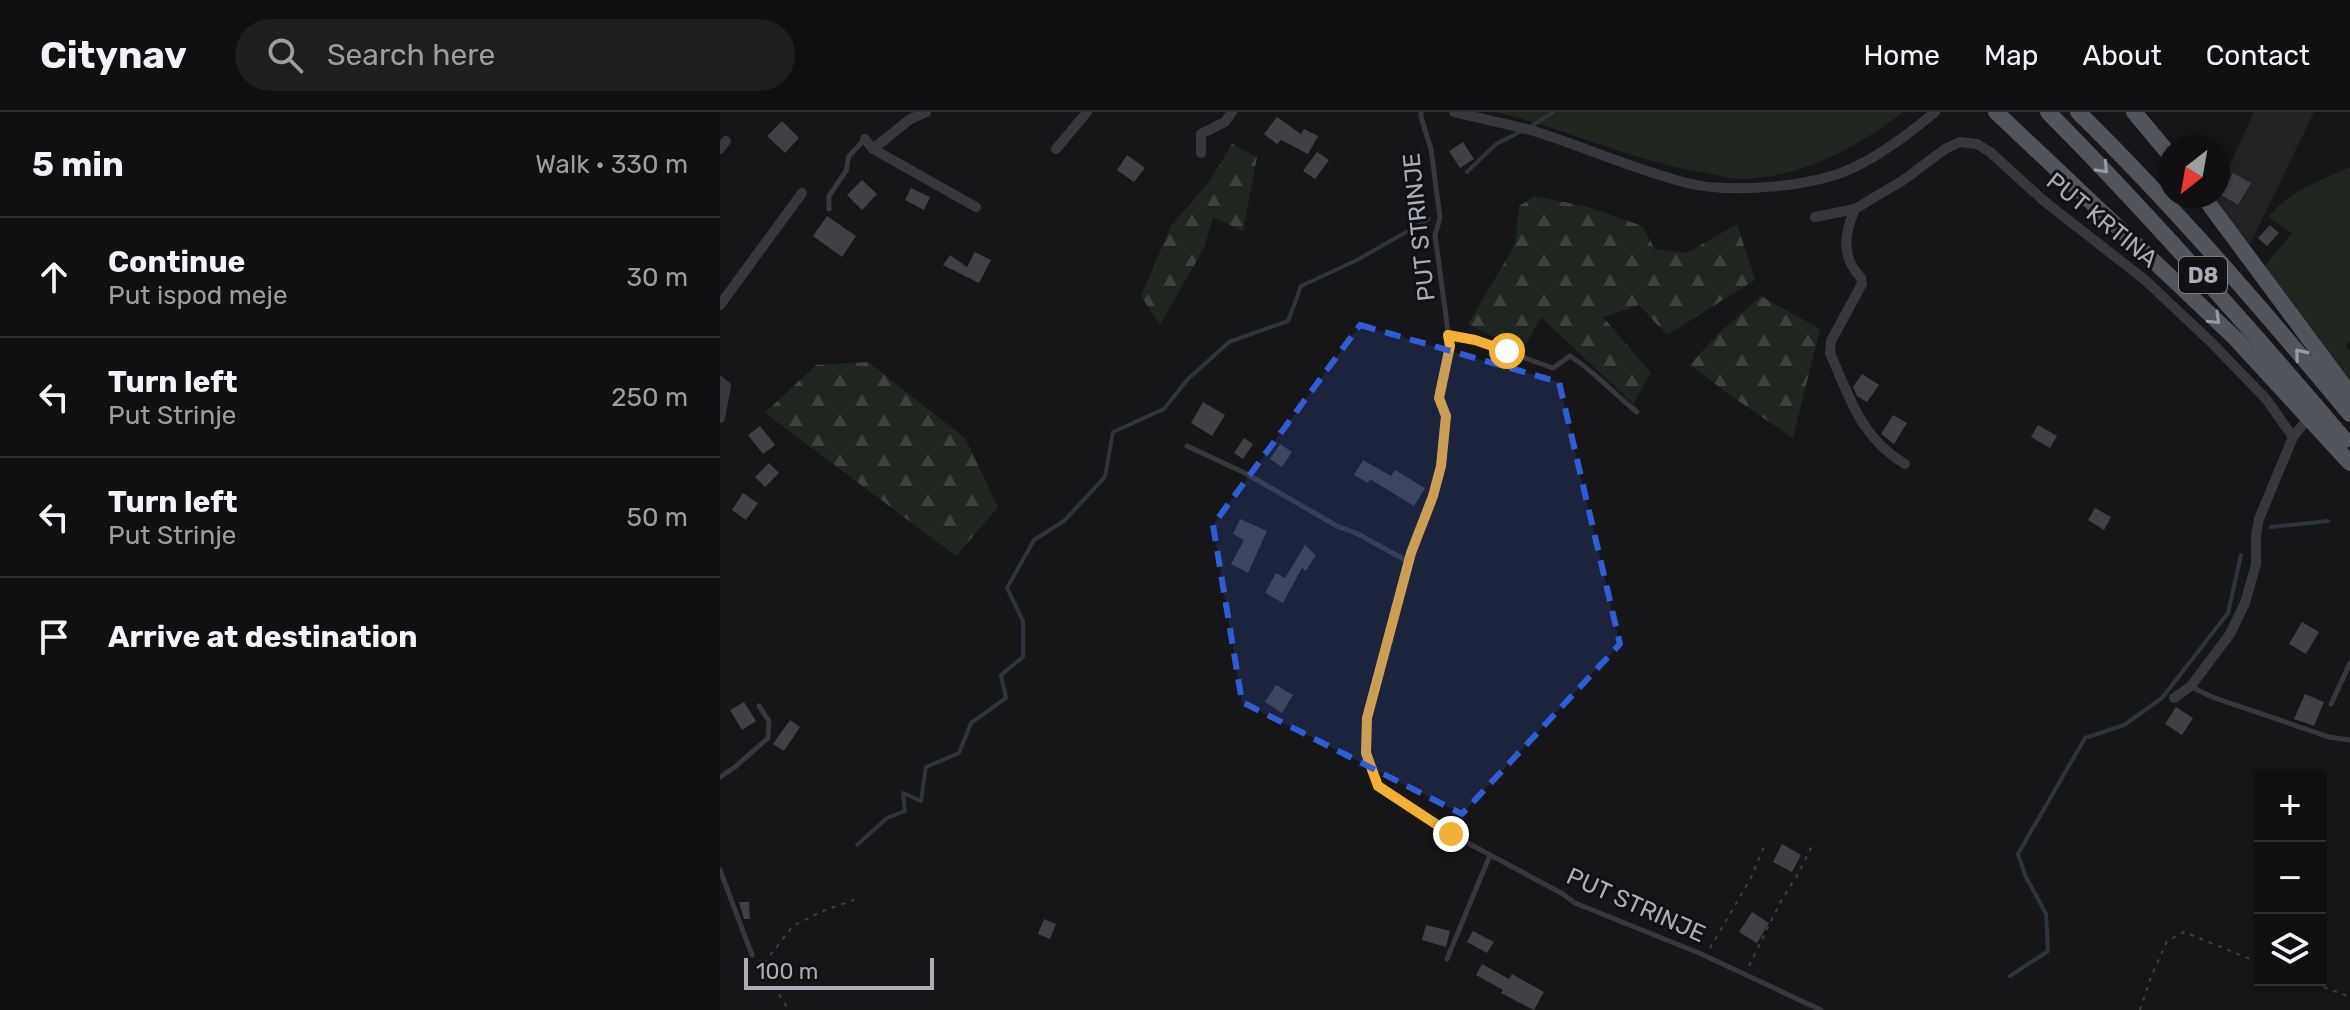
<!DOCTYPE html>
<meta charset="utf-8">
<style>
:root{--surface:#101012;--page:#1e1e20;--text:#f1f3f6;--muted:#9c9d9f;--line:#303032}
body{margin:0;font-family:Rubik,sans-serif;background:var(--page);color:var(--text)}
.controls{position:absolute;right:24px;bottom:24px;display:grid;overflow:hidden;border-radius:0px;box-shadow:0 2px 6px #0004}
.controls button{width:72px;height:72px;display:grid;place-items:center;padding:0;border:0;border-bottom:2px solid var(--line);background:var(--surface);color:var(--text);font:40px sans-serif}
.compass{position:absolute;left:1438px;top:24px;width:72px;height:72px;border-radius:50%;background:var(--surface);box-shadow:0 2px 6px #0004;rotate:211deg}
.scale{position:absolute;left:24px;bottom:20px;width:190px;box-sizing:border-box;padding-left:8px;border:4px solid #a8adb8;border-top:0;font-size:22px;line-height:28px;white-space:nowrap;color:#a8adb8;-webkit-text-stroke:6px #111113;paint-order:stroke}
.stop{position:absolute;width:24px;height:24px;margin:-18px;border:6px solid #f2b134;border-radius:50%;background:#fff}
.stop.end{background:#f2b134;border-color:#fff;box-shadow:0 2px 8px #0008}
.list{margin:0;padding:0;list-style:none}
h2{display:flex;justify-content:space-between;align-items:center;height:104px;margin:0;padding:0 32px;font-size:34px}
h2 small{font-size:26px;font-weight:400;color:var(--muted)}
.list li{display:grid;grid-template-columns:52px 1fr auto;gap:24px;align-items:center;box-sizing:border-box;height:120px;padding:0 32px;border-top:2px solid var(--line)}
.list b{display:block;font-size:30px;white-space:nowrap}
.list p{margin:0;font-size:26px;white-space:nowrap;color:var(--muted)}
.list em{font-size:26px;font-style:normal;color:var(--muted)}
.icon{flex:none;width:44px;height:44px;fill:none;stroke:currentColor;stroke-width:2;stroke-linecap:round;stroke-linejoin:round}
.map{position:relative;flex:none;width:1630px;height:898px;overflow:hidden}
header{display:flex;align-items:center;gap:48px;box-sizing:border-box;height:112px;padding:0 40px;background:var(--surface);border-bottom:2px solid var(--line)}
header strong{font-size:38px}
nav{display:flex;gap:44px;margin-inline-start:auto;font-size:28px}
.search{width:560px;height:72px;background:var(--page);display:flex;align-items:center;gap:20px;box-sizing:border-box;padding:0 28px;border-radius:44px;color:var(--muted);font-size:30px}
main{display:flex}
aside{flex:1;background:var(--surface)}
.map>svg:first-child{display:block}
</style>
<header>
<strong>Citynav</strong>
<div class="search"><svg class="icon" aria-label="search" viewBox="0 0 24 24"><circle cx="10" cy="10" r="6"/><path d="M15 15l6 6"/></svg>Search here</div>
<nav><a>Home</a><a>Map</a><a>About</a><a>Contact</a></nav>
</header>
<main>
<aside>
<h2>5 min<small>Walk · 330 m</small></h2>
<ul class="list">
<li><svg class="icon" aria-label="ahead" viewBox="0 0 24 24"><path d="M12 20V5M6 11l6-6 6 6"/></svg><div><b>Continue</b><p>Put ispod meje</p></div><em>30 m</em></li>
<li><svg class="icon" aria-label="left" viewBox="0 0 24 24"><path d="M17 20v-9H6M10 6l-5 5 5 5"/></svg><div><b>Turn left</b><p>Put Strinje</p></div><em>250 m</em></li>
<li><svg class="icon" aria-label="left" viewBox="0 0 24 24"><path d="M17 20v-9H6M10 6l-5 5 5 5"/></svg><div><b>Turn left</b><p>Put Strinje</p></div><em>50 m</em></li>
<li><svg class="icon" aria-label="arrive" viewBox="0 0 24 24"><path d="M6 21V4h12l-3 4 3 4H6"/></svg><div><b>Arrive at destination</b></div></li>
</ul>
</aside>
<div class="map">
<svg width="1630" height="898" viewBox="0 0 1630 898">
<defs>
<pattern id="forest-firs" width="22" height="20" patternUnits="userSpaceOnUse" patternTransform="scale(2)"><rect width="22" height="20" fill="#1e261f"/><path d="M5 1l3.5 6h-7zM16 11l3.5 6h-7z" fill="#3c433d"/></pattern>
</defs>
<rect width="100%" height="100%" fill="#161618"/>
<path fill="#222225" d="M1534,0H1594L1529,135L1494,88L1495,84H1498V78Z"/>
<path fill="#1e261f" d="M776,0H1183C1137,36 1082,65 1023,67C1011,67 998,63 986,61C914,50 847,17 776,0Z
M1630,55V229L1626,234L1630,239V268L1544,155L1572,121L1548,105C1570,79 1600,68 1630,55Z"/>
<path fill="url(#forest-firs)" d="M512,32L537,45L523,119L493,105L484,136L440,213L421,184L451,114L489,70Z
M815,84L868,95L922,114L935,137L967,141L1017,112L1035,168L947,223L919,193L883,205L931,261L913,292L821,205L802,239L748,212L795,133L799,94Z
M1041,184L1100,217L1073,326L1014,286L970,253L997,223Z
M148,250L245,326L278,395L236,444L45,301L96,253Z"/>
<g fill="none" stroke-linecap="round" stroke-linejoin="round">
<path stroke="#2c353c" stroke-width="4" d="M810,15L833,0
M747,60L776,32L802,19
M1551,415L1608,409
M137,733L167,706L185,699L183,681L201,689L206,655L239,641L251,611L286,586L281,563L303,545V509L287,476L314,428L344,409L385,365L393,320L444,297L468,267L509,230L568,209L581,174L637,148L709,107
M1290,864L1328,839L1326,802L1305,763L1298,742L1365,626L1404,613L1442,586L1508,501L1521,443"/>
</g>
<path fill="#404145" d="M557,5L581,22L584,17L598,24L588,42L561,28L557,32L544,22Z
M62,9L79,26L65,41L47,24Z
M743,30L754,47L740,56L729,39Z
M597,40L609,48L595,67L583,59Z
M407,43L425,56L414,70L397,58Z
M1513,61L1531,71L1518,93L1500,82Z
M142,68L157,82L142,98L127,83Z
M191,76L210,85L204,98L185,88Z
M107,104L136,124L122,145L93,124Z
M1550,113L1559,121L1547,134L1538,126Z
M255,140L271,148L259,171L223,153L230,143L247,155Z
M1142,262L1159,273L1147,290L1137,284L1133,275Z
M483,290L505,303L492,324L471,311Z
M1173,303L1187,311L1174,332L1161,322Z
M1318,313L1337,324L1330,336L1311,325Z
M40,314L55,333L43,342L28,323Z
M524,326L533,332L523,347L514,341Z
M560,332L572,340L562,355L550,347Z
M643,348L671,364L675,358L705,376L694,394L650,367L648,371L634,363Z
M49,351L59,361L45,375L35,365Z
M23,381L38,391L26,408L12,398Z
M1375,396L1391,405L1384,418L1368,408Z
M520,407L547,419L528,461L511,452L524,428L513,422Z
M585,433L596,443L586,459L582,456L563,491L545,481L556,461L565,466Z
M1582,510L1599,520L1586,542L1569,532Z
M556,573L573,583L562,601L545,590Z
M1585,582L1604,590L1594,614L1574,607Z
M24,590L36,609L22,618L10,598Z
M1456,595L1473,606L1462,623L1445,612Z
M70,608L80,615L64,639L53,632Z
M1062,732L1081,743L1072,760L1053,750Z
M19,790H29L30,807H24Z
M1032,800L1049,811L1037,831L1019,820Z
M324,807L336,812L330,827L318,822Z
M706,813L730,819L726,835L702,828Z
M753,819L774,830L767,841L747,830Z
M762,852L789,867L792,862L824,880L814,898L781,881L783,878L756,863Z"/>
<g fill="none" stroke-linecap="round" stroke-linejoin="round">
<path stroke="#3d3f44" stroke-width="2" stroke-dasharray="4 6" stroke-linecap="butt" d="M990,836L1031,766L1044,734
M40,848L44,851L57,880L69,898
M44,851L73,814L103,799L139,786
M1029,854L1061,789L1078,762L1092,734
M1585,868L1630,885
M1420,898L1431,865L1447,829L1464,820L1540,851"/>
<path stroke="#37383d" stroke-width="5" d="M701,0V5L711,37L720,106L715,123L730,234L719,286L726,304L721,354L713,384L689,450L661,560L647,606L646,641L658,674L731,722L843,782L855,791L979,841L1101,898
M109,97V84L126,59L129,44L144,28
M728,223L755,228L833,256L850,244C875,260 894,282 917,300
M467,334L525,361L617,414L636,421L689,450
M1472,575L1492,585L1609,625L1630,628
M1611,592L1630,551
M0,665L15,655L48,626L49,609L39,594
M0,758L32,843
M727,847L770,743"/>
<path stroke="#37383d" stroke-width="10" d="M206,0L189,8L153,37L256,95
M734,0C761,7 790,12 817,20C867,36 916,58 967,71C1011,82 1094,75 1135,55C1164,41 1190,21 1215,0
M145,27L153,37
M0,37L6,29
M336,37L367,0
M481,41V22L505,10L512,0
M1135,97C1124,122 1121,145 1141,166L1142,172L1111,229L1110,241C1130,286 1141,326 1185,352
M1095,105L1135,97L1185,67L1225,37L1240,30L1257,32L1270,40L1324,89L1425,168L1490,229L1546,287L1573,325
M0,193L82,81
M0,269L6,274L0,306
M1454,586L1471,574L1510,522L1525,491L1536,452V424L1539,407L1573,325L1589,305"/>
<path stroke="#53555c" stroke-width="16" d="M1276,0L1515,226L1630,351
M1328,0C1433,106 1529,215 1625,328
M1358,0C1455,95 1543,198 1630,302
M1414,0L1450,43
M1483,84L1630,282"/>
</g>
<defs><path id="oneway-chevron" d="M-2-3.5L2.5 0L-2 3.5" fill="none" stroke-width="1.6" stroke-linecap="round" stroke-linejoin="round" transform="scale(2)"/></defs>
<g stroke="#979ba6">
<use href="#oneway-chevron" transform="translate(1383 56) rotate(46)"/>
<use href="#oneway-chevron" transform="translate(1495 207) rotate(44)"/>
<use href="#oneway-chevron" transform="translate(1580 242) rotate(-130)"/>
</g>
<g fill="none" stroke-linecap="round" stroke-linejoin="round">
<path stroke="#f2b134" stroke-width="10" d="M731,722L658,674L646,641L647,606L691,441L713,384L721,354L726,304L719,286L730,234L728,223L755,228L787,239"/>
</g>
<path fill="#325cd3" fill-opacity="0.2" stroke="#325cd3" stroke-width="6" stroke-dasharray="16 10" stroke-linejoin="round" d="M640,213L839,270L900,532L742,702L522,590L493,413Z"/>
<g text-anchor="middle" dominant-baseline="central" stroke-width="6" stroke-linejoin="round" paint-order="stroke">
<rect fill="#111113" stroke="#7b7e86" stroke-width="2" x="1459" y="145" width="48" height="36" rx="6"/>
<g font-size="22" font-weight="bold" fill="#a8adb8">
<text x="1483" y="163">D8</text>
</g>
<g font-size="24" fill="#a8adb8" stroke="#111113">
<text transform="translate(1382 108) rotate(39)">PUT KRTINA</text>
<text transform="translate(699 115) rotate(-96)">PUT STRINJE</text>
<text transform="translate(916 793) rotate(24)">PUT STRINJE</text>
</g>
</g>
</svg>
<div class="controls">
<button>+</button>
<button>−</button>
<button><svg class="icon" aria-label="layers" viewBox="0 0 24 24"><path d="M12 4l9 5-9 5-9-5zM3 14l9 5 9-5"/></svg></button>
</div>
<svg class="compass" viewBox="-18 -18 36 36"><path d="M0-13l5 13h-10z" fill="#e53935"/><path d="M0 13l5-13h-10z" fill="#9c9d9f"/></svg>
<div class="scale">100 m</div>
<div class="stop" style="left:787px;top:239px"></div>
<div class="stop end" style="left:731px;top:722px"></div>
</div>
</main>
